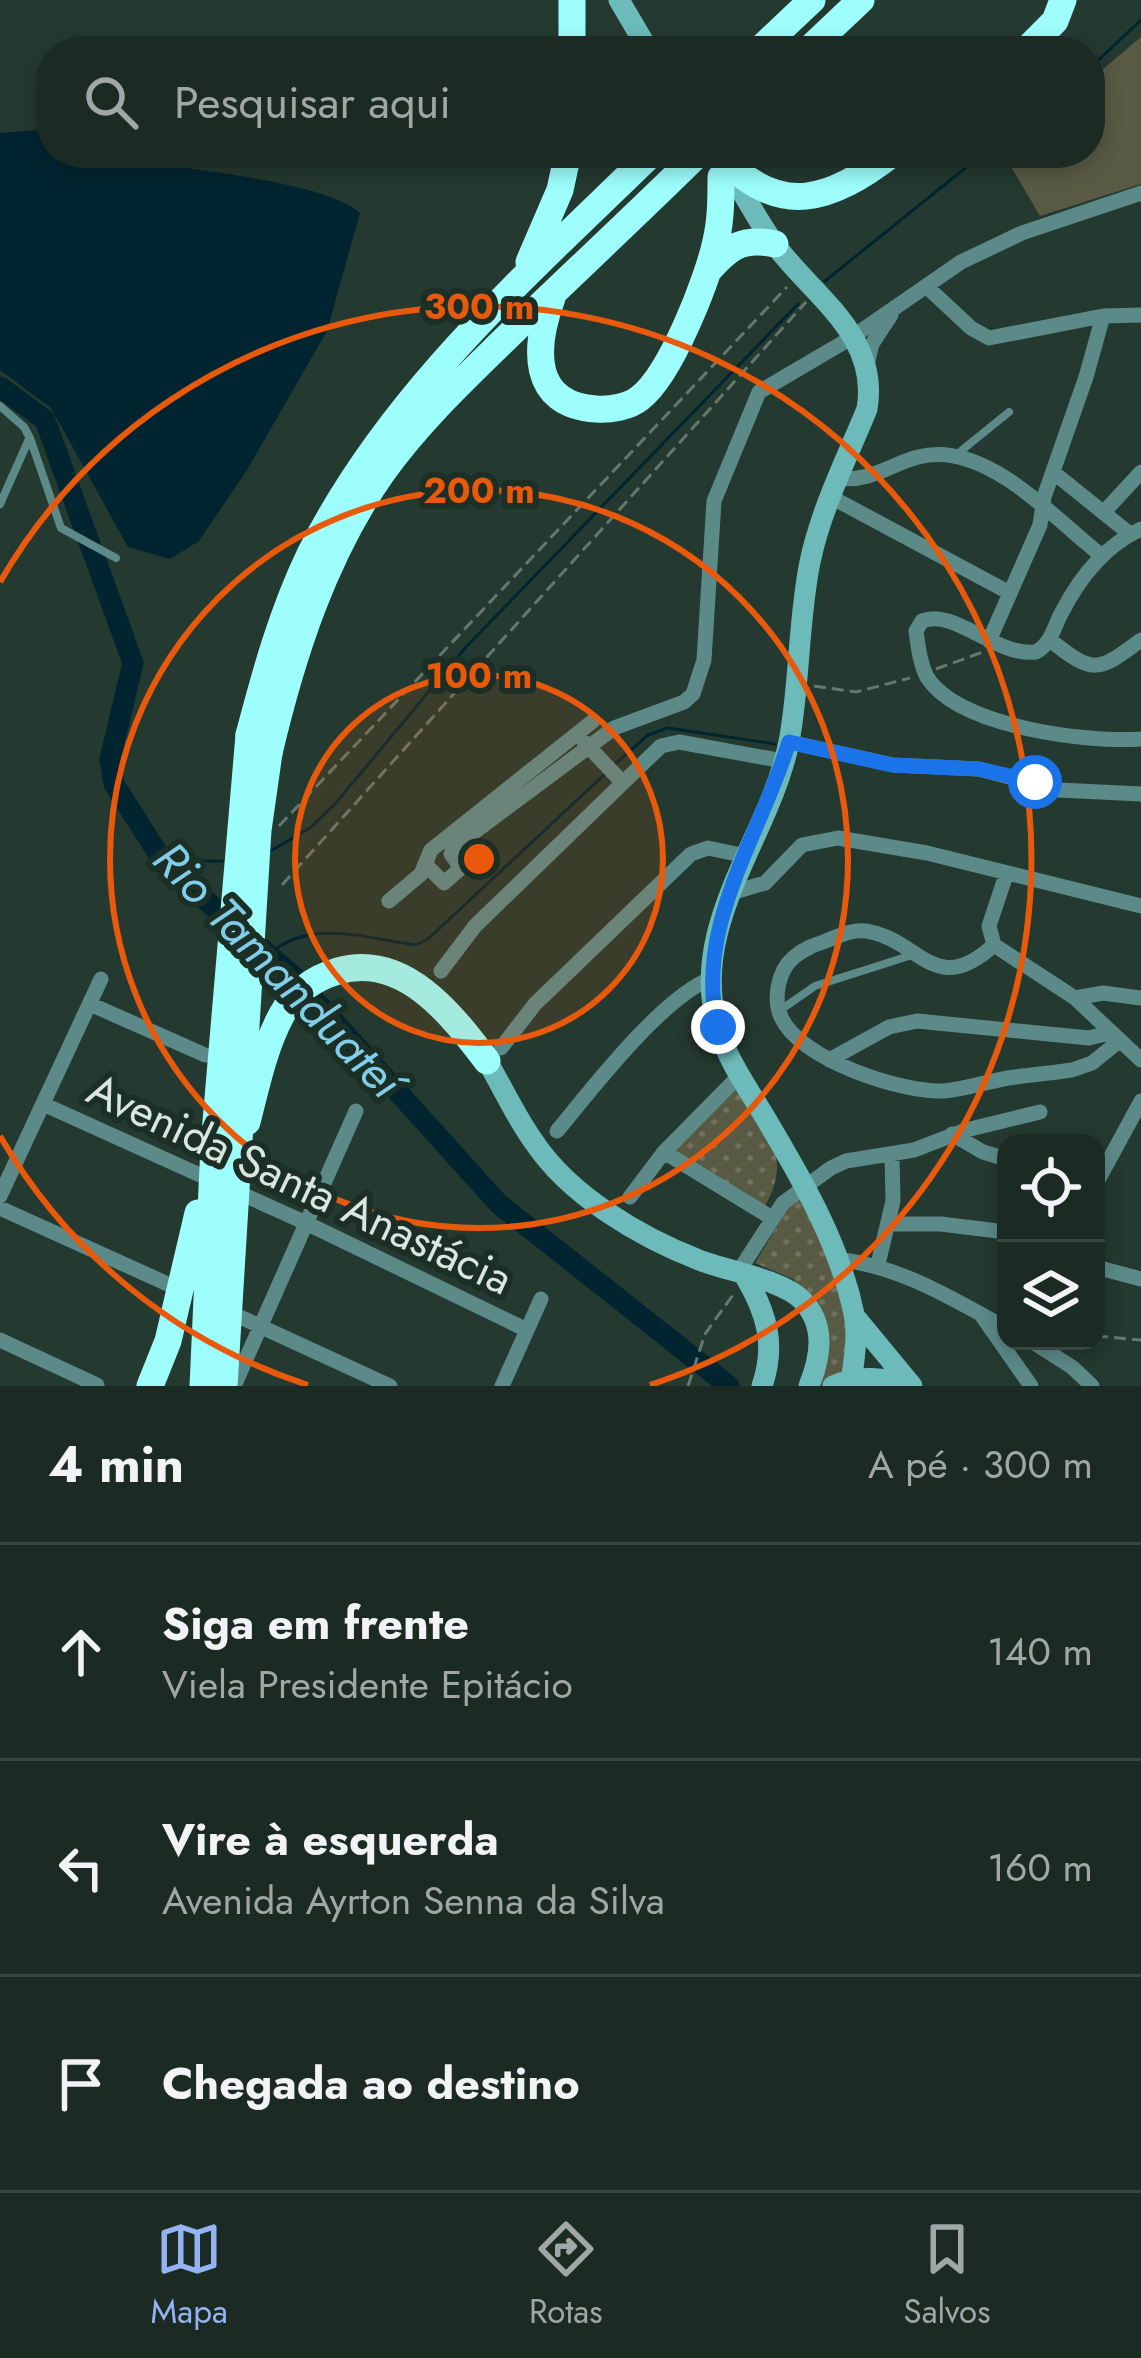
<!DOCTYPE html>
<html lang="pt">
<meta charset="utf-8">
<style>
:root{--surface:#1b2b24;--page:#24332c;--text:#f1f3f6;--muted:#a0a7a6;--line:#394741;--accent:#95b2f1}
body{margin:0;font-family:Jost,sans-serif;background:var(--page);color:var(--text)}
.controls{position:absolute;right:36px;bottom:36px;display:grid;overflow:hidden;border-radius:24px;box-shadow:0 6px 18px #0003}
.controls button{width:108px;height:108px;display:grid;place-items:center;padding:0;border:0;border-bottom:3px solid var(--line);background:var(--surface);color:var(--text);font:60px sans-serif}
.stop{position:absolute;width:36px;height:36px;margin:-27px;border:9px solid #1a73e8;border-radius:50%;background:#fff}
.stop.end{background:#1a73e8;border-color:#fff;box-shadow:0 3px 12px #0008}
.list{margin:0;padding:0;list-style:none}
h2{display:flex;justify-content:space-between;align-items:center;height:156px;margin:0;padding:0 48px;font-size:51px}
h2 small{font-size:39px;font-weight:400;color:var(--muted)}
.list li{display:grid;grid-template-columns:78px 1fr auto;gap:36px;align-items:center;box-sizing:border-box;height:216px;padding:0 48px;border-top:3px solid var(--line)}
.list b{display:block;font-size:45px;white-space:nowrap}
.list p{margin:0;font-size:39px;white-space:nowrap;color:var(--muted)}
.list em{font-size:39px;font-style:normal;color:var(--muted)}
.icon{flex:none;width:66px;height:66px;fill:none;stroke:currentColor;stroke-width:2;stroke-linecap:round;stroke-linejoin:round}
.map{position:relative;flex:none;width:1141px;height:1386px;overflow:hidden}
.search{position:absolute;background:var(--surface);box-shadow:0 6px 18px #0003;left:36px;right:36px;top:36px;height:132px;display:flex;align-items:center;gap:30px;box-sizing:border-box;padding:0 42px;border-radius:48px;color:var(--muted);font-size:45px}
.sheet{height:804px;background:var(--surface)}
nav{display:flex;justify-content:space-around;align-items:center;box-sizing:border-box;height:168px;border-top:3px solid var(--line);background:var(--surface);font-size:33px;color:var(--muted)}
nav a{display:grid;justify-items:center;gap:6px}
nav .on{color:var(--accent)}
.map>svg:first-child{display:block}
</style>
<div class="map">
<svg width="1141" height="1386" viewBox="0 0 1141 1386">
<defs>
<pattern id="green-dots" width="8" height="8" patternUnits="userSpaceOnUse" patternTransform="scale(3)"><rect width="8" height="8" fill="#595a44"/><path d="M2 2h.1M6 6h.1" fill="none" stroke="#70725f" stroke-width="1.8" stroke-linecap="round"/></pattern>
</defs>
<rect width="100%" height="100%" fill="#243930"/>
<path fill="url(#green-dots)" d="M738,1086C765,1131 794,1154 765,1206L673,1150Z
M796,1195L807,1206C821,1241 889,1379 816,1386L821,1313L793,1279L755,1263Z"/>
<path fill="#595a44" d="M1141,37V184L1040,216L1003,153H1090V80Z"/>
<path fill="#012530" d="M51,129V153H81L93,159C146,163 325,179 360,213L327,331L247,470L199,541L170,559L128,547L51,408L0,370V133Z"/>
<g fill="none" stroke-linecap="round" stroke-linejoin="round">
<path stroke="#012530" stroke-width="3" d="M1090,68L1141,20
M825,281L984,153
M616,763L648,735L668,728L775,744
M147,840C173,854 199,865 228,860
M267,853L310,828L335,804L466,647L798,304
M269,954C312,918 364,938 416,945L428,939L605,774"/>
<path stroke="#012530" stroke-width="21" d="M0,387L45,420L133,663L110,759L114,784L166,866L292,975L499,1204L729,1386"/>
<path stroke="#65776f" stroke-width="3" stroke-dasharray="12 6" stroke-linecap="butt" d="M936,669L983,652
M814,686L856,692L910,678
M279,826L787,287
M282,885L806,302
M1096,1336L1141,1340
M688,1386L705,1334L735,1292"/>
<path stroke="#5b8a89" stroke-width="8" d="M0,406L24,427L30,438L61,528L116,558
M956,455L1009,412
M0,504L29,439
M779,1011L815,986L912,955"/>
<path stroke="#5b8a89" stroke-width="15" d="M926,286L971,328L989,338L1103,316L1141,315
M866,369L872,344L891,315
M1053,472L1130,534
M838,478C868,483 891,464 918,457C985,439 1054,519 1101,555
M831,497L1008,592
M1104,512L1141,472
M1141,529C1104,546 1080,577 1062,612C1053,628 1052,643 1036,652C996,657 955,608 922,621L916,631C918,646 920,664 927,677C958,727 1087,743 1141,739
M1050,640C1093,674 1097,673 1141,640
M989,641L1040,525L1044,497L1086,377L1103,316
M584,742L623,783
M789,742L893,765L979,769L1059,790L1141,794
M426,865L444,883L461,868L451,854L453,848L614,728L684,702L693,694L704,660L714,501L759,392L851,338L961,262L1022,233L1141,193
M1006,875L989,926L994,945L1075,998L1141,1060
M731,893L765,883L802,845L838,838L927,853L1141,906
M389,901L421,874L431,850L593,721
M994,945C936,998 920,942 871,932C855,928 840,935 826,941C814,945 803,949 793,958C778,971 773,999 781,1017C799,1059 901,1093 944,1091C965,1089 986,1082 1008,1078C1029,1075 1050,1073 1072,1070L1092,1063L1118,1042
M441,971L475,926L661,746L679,742L783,761
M1075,998L1103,993L1141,998
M90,1004L205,1055
M501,1048L535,1004L691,854L708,848L746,856
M829,1060L889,1027L917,1021L1089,1038L1109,1033
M43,1104L306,1223L527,1330
M557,1131C592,1089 662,997 712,978
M952,1134L983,1152L1006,1159
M664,1152L772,1218
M1096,1184L1141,1101
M0,1196L101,979
M630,1197L664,1152L740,1075
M0,1208L183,1291
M888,1224H941L1006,1232
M837,1259C902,1267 949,1297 1006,1328
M878,1264L893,1201L892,1155
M1096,1267L1141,1279
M737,1274L783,1203L831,1168L846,1161L914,1150L966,1130L1040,1112
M227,1311L390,1386
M982,1316L1031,1386
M0,1340L97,1385
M1031,1341L1072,1367L1092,1386
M234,1386L356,1111
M502,1386L541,1299"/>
<path stroke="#6cbbba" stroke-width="21" d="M619,0L649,51
M729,169C743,193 757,219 773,242C810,294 880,334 867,409C847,458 821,509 810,562C798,621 800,683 789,742C770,837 687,925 718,1028C728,1062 751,1093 769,1124C804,1183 840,1246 854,1314C859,1338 853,1362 851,1386
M487,1061C503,1088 516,1117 534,1142C570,1196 640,1237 699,1260C727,1271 783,1280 802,1300C826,1325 821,1356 809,1386
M746,1278C767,1314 776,1345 762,1386
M855,1317L912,1386
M833,1386C859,1374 885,1378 911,1386"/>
<path stroke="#9dfefc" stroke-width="27" d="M572,0V51
M758,51L812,0
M807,51L861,0
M1025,51L1055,21L1063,0
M721,156C780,219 831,201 893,153
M529,262L560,190L568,153
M708,271C729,247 742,237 775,244
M552,298C534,347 530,405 596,409C610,410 629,407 640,398C671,374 708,279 716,241C721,220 721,199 721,177
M249,735C265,674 282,612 310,554C390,394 526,276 652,153
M269,753C292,655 324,556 382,473C416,425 458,385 500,344C566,280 634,217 699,153
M247,1122C256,1087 264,1048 281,1016C293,993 314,978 338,971C404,952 452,1015 487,1061"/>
<path stroke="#9dfefc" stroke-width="27" d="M150,1386L168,1341L198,1213
M203,1386L214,1145L249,735
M224,1386L258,830L269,753"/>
</g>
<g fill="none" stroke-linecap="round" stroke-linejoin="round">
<path stroke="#1a73e8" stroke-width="15" d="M718,1027C693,928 761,834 789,742L892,765L979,769L1035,782"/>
</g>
<circle cx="479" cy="859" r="184" fill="#e8590c" fill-opacity=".12"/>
<g fill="none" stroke="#e8590c" stroke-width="6">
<circle cx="479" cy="859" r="184"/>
<circle cx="479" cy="859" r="369"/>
<path d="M308 1385A553 553 0 0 1 0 1136M0 582A553 553 0 1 1 650 1385"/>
</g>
<g text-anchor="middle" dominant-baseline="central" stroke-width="12" stroke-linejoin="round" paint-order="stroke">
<g font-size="45" fill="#dae6e0" stroke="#1b2f26">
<text transform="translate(300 1184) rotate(25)">Avenida Santa Anastácia</text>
</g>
<g font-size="48" font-style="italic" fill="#81cee9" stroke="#1b2f26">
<text transform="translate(278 970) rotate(46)">Rio Tamanduateí</text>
</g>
</g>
<circle cx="479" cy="859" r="18" fill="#e8590c" stroke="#1b2f26" stroke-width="6"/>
<g font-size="36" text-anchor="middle" font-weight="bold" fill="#e8590c" stroke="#1b2f26" stroke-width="12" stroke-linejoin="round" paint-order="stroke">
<text x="479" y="319">300 m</text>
<text x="479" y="503">200 m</text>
<text x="479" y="688">100 m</text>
</g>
</svg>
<div class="controls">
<button><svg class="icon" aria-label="locate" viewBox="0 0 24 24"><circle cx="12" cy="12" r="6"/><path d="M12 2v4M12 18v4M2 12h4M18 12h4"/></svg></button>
<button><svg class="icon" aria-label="layers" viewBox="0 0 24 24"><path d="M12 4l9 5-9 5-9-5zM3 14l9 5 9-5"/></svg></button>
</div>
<div class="stop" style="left:1035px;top:782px"></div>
<div class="stop end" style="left:718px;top:1027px"></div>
<div class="search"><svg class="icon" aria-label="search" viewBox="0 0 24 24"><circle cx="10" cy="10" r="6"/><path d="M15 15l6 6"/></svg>Pesquisar aqui</div>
</div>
<section class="sheet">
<h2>4 min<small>A pé · 300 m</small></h2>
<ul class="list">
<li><svg class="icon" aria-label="ahead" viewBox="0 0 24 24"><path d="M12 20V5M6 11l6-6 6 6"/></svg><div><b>Siga em frente</b><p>Viela Presidente Epitácio</p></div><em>140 m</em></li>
<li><svg class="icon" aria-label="left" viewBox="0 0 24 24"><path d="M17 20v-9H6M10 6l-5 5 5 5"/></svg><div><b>Vire à esquerda</b><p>Avenida Ayrton Senna da Silva</p></div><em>160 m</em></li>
<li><svg class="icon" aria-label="arrive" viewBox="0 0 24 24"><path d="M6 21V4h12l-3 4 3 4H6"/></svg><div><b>Chegada ao destino</b></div></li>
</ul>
</section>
<nav>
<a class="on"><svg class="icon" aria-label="map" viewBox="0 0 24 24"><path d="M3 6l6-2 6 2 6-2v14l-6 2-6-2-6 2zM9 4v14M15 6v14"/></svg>Mapa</a>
<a><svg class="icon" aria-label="directions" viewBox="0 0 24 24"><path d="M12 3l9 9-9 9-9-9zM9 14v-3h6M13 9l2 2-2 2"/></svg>Rotas</a>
<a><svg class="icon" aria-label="saved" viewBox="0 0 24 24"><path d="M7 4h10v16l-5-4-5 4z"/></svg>Salvos</a>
</nav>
